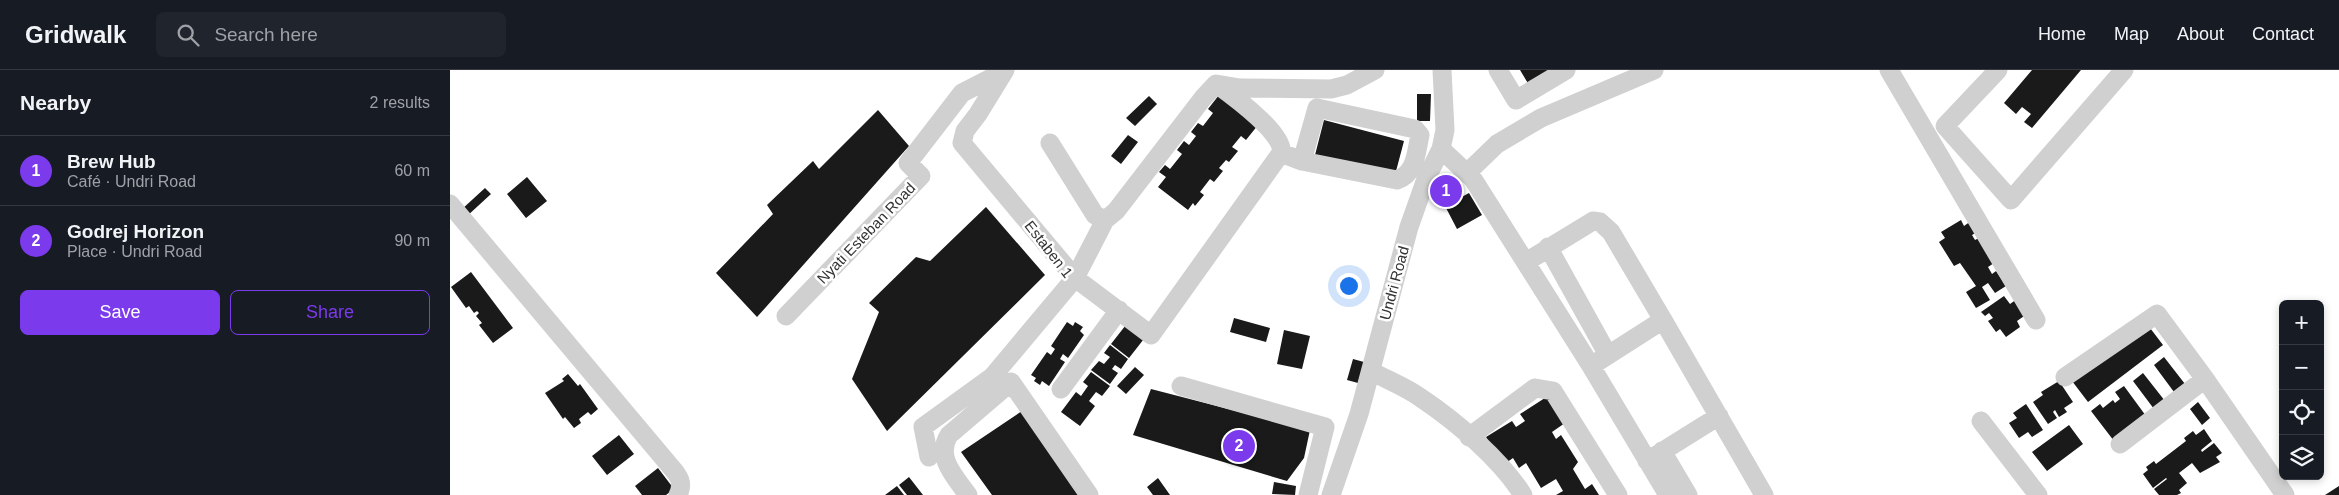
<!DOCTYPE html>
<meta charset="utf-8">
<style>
:root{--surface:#171b24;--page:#20242c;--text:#f1f3f6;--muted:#9ea1a6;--line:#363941;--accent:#7c3aed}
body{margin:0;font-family:Helvetica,sans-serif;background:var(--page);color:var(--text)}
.controls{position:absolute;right:15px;bottom:15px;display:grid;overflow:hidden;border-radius:8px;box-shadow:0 2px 8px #0003}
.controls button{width:45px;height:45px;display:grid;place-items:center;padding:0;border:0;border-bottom:1px solid var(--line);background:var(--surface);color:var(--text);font:25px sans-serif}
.you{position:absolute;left:898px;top:215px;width:18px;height:18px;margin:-12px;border:4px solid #fff;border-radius:50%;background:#1a73e8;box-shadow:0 0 0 8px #1a73e833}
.badge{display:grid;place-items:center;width:32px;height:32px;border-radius:50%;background:var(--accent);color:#fff;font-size:16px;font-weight:700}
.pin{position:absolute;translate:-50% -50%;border:2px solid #fff;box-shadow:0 1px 5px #0006}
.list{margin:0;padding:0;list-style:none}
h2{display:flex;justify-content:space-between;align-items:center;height:65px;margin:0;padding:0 20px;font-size:21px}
h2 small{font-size:16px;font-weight:400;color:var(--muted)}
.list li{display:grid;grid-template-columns:32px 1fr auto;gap:15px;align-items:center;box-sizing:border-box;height:70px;padding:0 20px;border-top:1px solid var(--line)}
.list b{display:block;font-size:19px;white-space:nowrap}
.list p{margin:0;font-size:16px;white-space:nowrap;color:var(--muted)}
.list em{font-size:16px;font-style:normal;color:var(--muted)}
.actions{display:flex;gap:10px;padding:15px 20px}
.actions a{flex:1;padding:11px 0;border:1px solid var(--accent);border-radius:8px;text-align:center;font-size:18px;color:var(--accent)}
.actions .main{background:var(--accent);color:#fff}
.icon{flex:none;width:28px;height:28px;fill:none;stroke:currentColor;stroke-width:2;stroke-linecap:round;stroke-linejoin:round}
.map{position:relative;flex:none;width:1889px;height:425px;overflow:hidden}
header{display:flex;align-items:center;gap:30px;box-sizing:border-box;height:70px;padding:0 25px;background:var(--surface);border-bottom:1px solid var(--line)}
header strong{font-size:24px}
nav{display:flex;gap:28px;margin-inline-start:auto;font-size:18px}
.search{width:350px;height:45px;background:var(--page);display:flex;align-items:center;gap:12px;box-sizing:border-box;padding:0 18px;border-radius:8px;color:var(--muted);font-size:19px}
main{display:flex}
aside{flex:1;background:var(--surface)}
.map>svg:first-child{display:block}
</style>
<header>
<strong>Gridwalk</strong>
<div class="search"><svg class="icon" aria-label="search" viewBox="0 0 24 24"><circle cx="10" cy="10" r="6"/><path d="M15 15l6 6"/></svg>Search here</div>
<nav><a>Home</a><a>Map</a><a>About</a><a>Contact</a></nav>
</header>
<main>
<aside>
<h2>Nearby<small>2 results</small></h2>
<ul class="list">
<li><span class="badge">1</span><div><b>Brew Hub</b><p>Café · Undri Road</p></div><em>60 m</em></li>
<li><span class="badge">2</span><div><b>Godrej Horizon</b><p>Place · Undri Road</p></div><em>90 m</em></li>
</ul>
<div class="actions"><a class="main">Save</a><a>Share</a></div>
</aside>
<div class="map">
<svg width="1889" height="425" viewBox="0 0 1889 425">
<rect width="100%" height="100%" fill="#fff"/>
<path fill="#1a1a1a" d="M1070,0H1103L1079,15Z
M1582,0H1631L1582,58L1574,52L1581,44L1572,37L1566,44L1554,33Z
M967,24H981L980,51H967Z
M769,25L808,55L796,70L791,66L782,77L788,81L779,92L776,90L769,98L773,101L764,112L760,109L750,122L754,125L745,136L743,133L738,140L708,117L716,107L709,102L715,95L720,99L732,84L727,80L734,71L739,75L746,66L741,62L748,53L753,56L763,43L758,39Z
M699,26L707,34L685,56L676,48Z
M428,40L459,76L307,247L266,203L323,144L317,135L363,91L369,99Z
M874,50L954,71L945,105L865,85Z
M678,65L688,72L671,94L661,86Z
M77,107L97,131L76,148L57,124Z
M35,118L41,124L16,147L11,140Z
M1019,123L1032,145L1007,159L995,136Z
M536,137L595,205L437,361L402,309L429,242L419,233L466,187L480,191Z
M1511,150L1514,156L1521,151L1527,162L1522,165L1525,170L1529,168L1544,193L1538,197L1542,204L1546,201L1556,216L1545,223L1538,213L1532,217L1540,230L1526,238L1516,222L1526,216L1510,193L1504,196L1489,172L1495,168L1491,162Z
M21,202L63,258L43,273L29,255L32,253L26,246L29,243L27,241L24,243L19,236L16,238L1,217Z
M1554,226L1560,234L1567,229L1577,244L1567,251L1570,257L1556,267L1550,259L1546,262L1538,251L1543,248L1539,243L1535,246L1531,242Z
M784,248L820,258L816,272L780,262Z
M679,251L697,265L679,288L661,274Z
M617,252L623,256L625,252L633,257L630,261L634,265L618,288L613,284L610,289L615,292L599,316L592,311L590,315L584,311L586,308L581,305L597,282L601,285L605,279L601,276Z
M1697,254L1713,275L1638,332L1622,311Z
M834,260L860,266L852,299L827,294Z
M660,275L678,289L671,299L665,295L662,299L668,303L660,314L641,300L649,291L654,294L660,287L654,283Z
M1714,287L1735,314L1724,322L1704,295Z
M903,289L914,292L908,313L897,310Z
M685,297L694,305L676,324L667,316Z
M641,302L660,316L652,326L646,322L639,331L645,336L630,356L611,342L626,322L631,326L638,316L633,312Z
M1693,303L1715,331L1704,339L1683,311Z
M118,304L128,316L130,314L148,339L141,345L138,342L129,349L131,353L124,358L115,347L113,349L95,323L114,311L112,309Z
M1609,311L1623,332L1614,338L1617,342L1609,347L1605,340L1603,342L1607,348L1598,354L1583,332L1593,325L1591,322Z
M1674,316L1696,346L1664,371L1641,341L1650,334L1653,338L1663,330L1665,333L1670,329L1665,322Z
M701,319L860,360L854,388L837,411L683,365Z
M1098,326L1115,353L1102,362L1106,369L1111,365L1128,392L1123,399L1135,419L1142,414L1149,425H1106L1113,421L1106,409L1091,418L1076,393L1069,398L1063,388L1053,395L1036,367L1062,351L1066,357L1075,351L1070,344Z
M1748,332L1760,348L1752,355L1740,339Z
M1576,334L1593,360L1582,367L1578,362L1569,368L1559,353L1567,348L1563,343Z
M572,341L633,425H542L511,382Z
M1619,355L1633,374L1597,401L1582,382Z
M1754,359L1762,371L1751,380L1752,382L1764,373L1772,383L1766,387L1770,392L1750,403L1742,393L1729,403L1737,413L1729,420L1731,423L1727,425H1709L1704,419L1717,409L1716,408L1703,418L1693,404L1698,400L1696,397L1704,391L1706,394L1736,371L1734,368L1743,361L1746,365Z
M169,365L184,384L157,405L142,386Z
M208,398L224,419L216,425H192L185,416Z
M459,407L473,425H457L449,415Z
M708,408L720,425H703L697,417Z
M824,412L846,416L845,425L822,424Z
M447,416L454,425H435Z
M1889,416V425H1875Z"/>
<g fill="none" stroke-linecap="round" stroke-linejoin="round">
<path stroke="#d0d0d0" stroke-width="19" d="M1048,0L1066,30L1116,0
M1439,0L1586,250
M1548,0L1495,56L1561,130L1674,0
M769,16C784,27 836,65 831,83
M600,73L645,145L655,150L666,141L753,28L766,14L790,18L881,19L897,15L925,0
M991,79L1023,109L1141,296L1218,425
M1017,103L1047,74L1091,48L1204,0
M0,134L221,397C229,406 234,413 228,425
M655,150L625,208L701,265L831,83L852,91L947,110C966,103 966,83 970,65L965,59L867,38L852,91
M1098,177L1158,285
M1076,192L1143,151L1150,152L1161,162L1213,250L1141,296
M336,246L471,106L458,93L512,23L553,2
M1213,250L1314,425
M921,301C937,310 956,317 971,328C1007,352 1051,390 1073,425
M1615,307L1707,244L1755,309L1835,425
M731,316L875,357L858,425
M611,319L669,240
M1531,351L1588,425
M1019,367L1085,318L1103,321L1168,425
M1670,374L1755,309
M1212,381L1238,425
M479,387L473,357L542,307L625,208L512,73L515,61L528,44L555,0
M1197,391L1269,346
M518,425C505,407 485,387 499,365L561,312L639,425
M881,425L909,344L959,157L976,109L991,79L995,60L992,0"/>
</g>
<g text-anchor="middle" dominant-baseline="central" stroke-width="5" stroke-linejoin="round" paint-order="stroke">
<g font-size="15" fill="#333" stroke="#fff">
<text transform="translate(416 163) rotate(-46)">Nyati Esteban Road</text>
<text transform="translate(599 179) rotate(52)">Estaben 1</text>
<text transform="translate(944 213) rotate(-75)">Undri Road</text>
</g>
</g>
</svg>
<div class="controls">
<button>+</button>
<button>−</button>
<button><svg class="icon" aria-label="locate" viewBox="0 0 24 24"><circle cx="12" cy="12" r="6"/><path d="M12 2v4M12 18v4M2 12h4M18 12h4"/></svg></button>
<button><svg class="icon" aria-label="layers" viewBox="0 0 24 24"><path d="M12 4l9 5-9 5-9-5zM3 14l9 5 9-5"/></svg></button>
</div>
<div class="you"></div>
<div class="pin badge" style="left:996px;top:121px">1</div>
<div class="pin badge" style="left:789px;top:376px">2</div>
</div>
</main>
